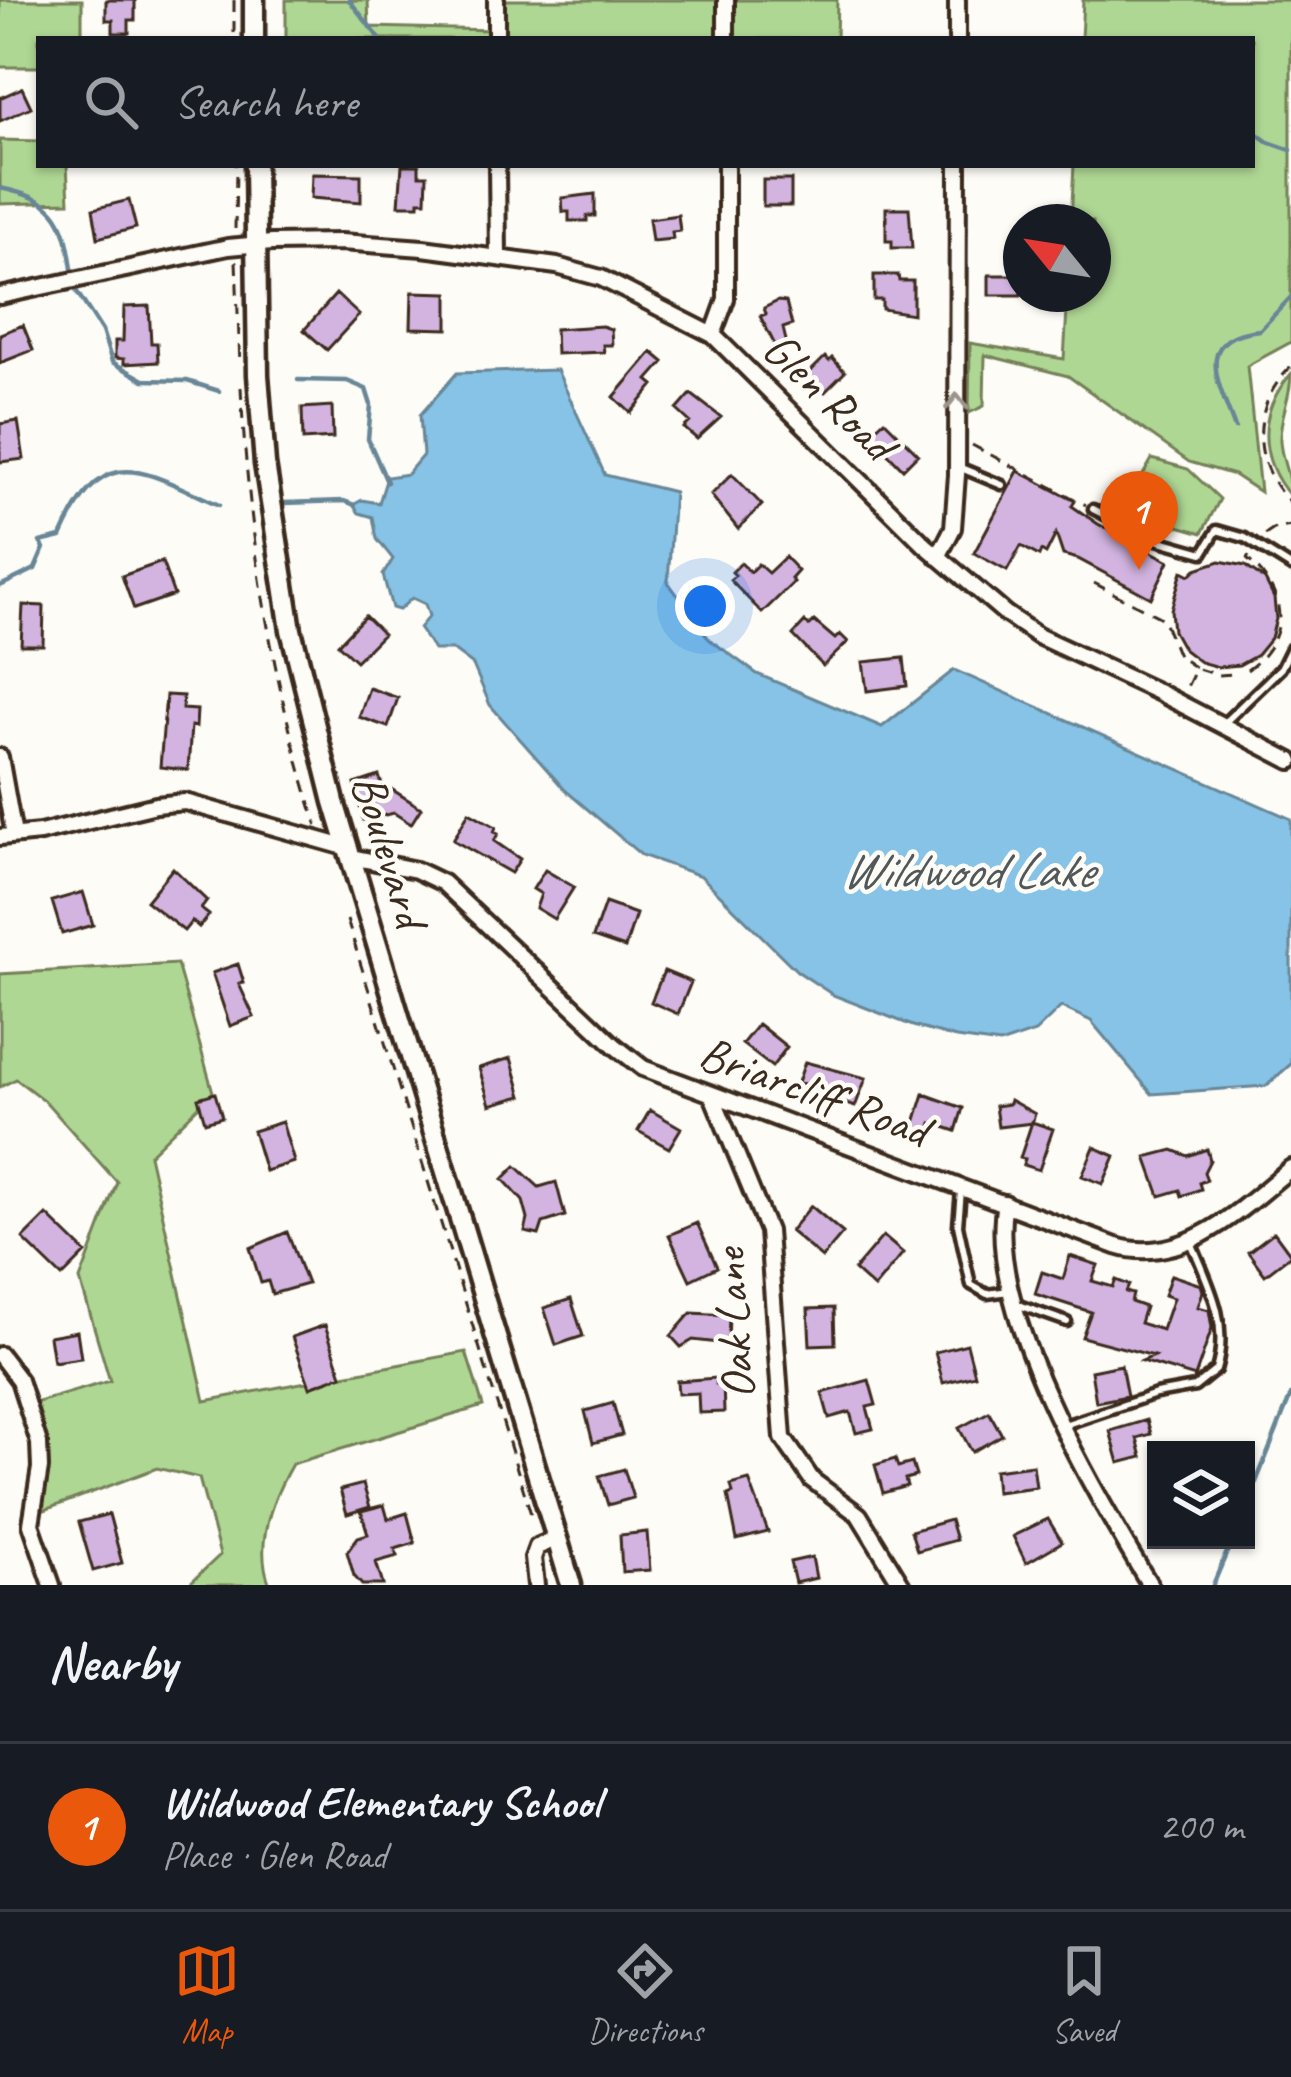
<!DOCTYPE html>
<meta charset="utf-8">
<style>
:root{--surface:#171b24;--page:#20242c;--text:#f1f3f6;--muted:#9ea1a6;--line:#363941;--accent:#ea580c}
body{margin:0;font-family:Caveat,sans-serif;background:var(--page);color:var(--text)}
.controls{position:absolute;right:36px;bottom:36px;display:grid;overflow:hidden;border-radius:0px;box-shadow:0 3px 9px #0004}
.controls button{width:108px;height:108px;display:grid;place-items:center;padding:0;border:0;border-bottom:3px solid var(--line);background:var(--surface);color:var(--text);font:60px sans-serif}
.compass{position:absolute;left:1003px;top:204px;width:108px;height:108px;border-radius:50%;background:var(--surface);box-shadow:0 3px 9px #0004;rotate:300deg}
.you{position:absolute;left:705px;top:606px;width:42px;height:42px;margin:-30px;border:9px solid #fff;border-radius:50%;background:#1a73e8;box-shadow:0 0 0 18px #1a73e833}
.badge{display:grid;place-items:center;width:78px;height:78px;border-radius:50%;background:var(--accent);color:#fff;font-size:39px;font-weight:700}
.pin{position:absolute;translate:-50% -99px;filter:drop-shadow(0 3px 6px #0008)}
.pin::after{content:'';position:absolute;top:63px;width:42px;height:36px;background:inherit;clip-path:polygon(0 0,100% 0,50% 100%)}
.list{margin:0;padding:0;list-style:none}
h2{display:flex;justify-content:space-between;align-items:center;height:156px;margin:0;padding:0 48px;font-size:51px}
h2 small{font-size:39px;font-weight:400;color:var(--muted)}
.list li{display:grid;grid-template-columns:78px 1fr auto;gap:36px;align-items:center;box-sizing:border-box;height:168px;padding:0 48px;border-top:3px solid var(--line)}
.list b{display:block;font-size:45px;white-space:nowrap}
.list p{margin:0;font-size:39px;white-space:nowrap;color:var(--muted)}
.list em{font-size:39px;font-style:normal;color:var(--muted)}
.icon{flex:none;width:66px;height:66px;fill:none;stroke:currentColor;stroke-width:2;stroke-linecap:round;stroke-linejoin:round}
.map{position:relative;flex:none;width:1291px;height:1585px;overflow:hidden}
.search{position:absolute;background:var(--surface);box-shadow:0 3px 9px #0004;left:36px;right:36px;top:36px;height:132px;display:flex;align-items:center;gap:30px;box-sizing:border-box;padding:0 42px;border-radius:0px;color:var(--muted);font-size:45px}
.sheet{height:324px;background:var(--surface)}
nav{display:flex;justify-content:space-around;align-items:center;box-sizing:border-box;height:168px;border-top:3px solid var(--line);background:var(--surface);font-size:33px;color:var(--muted)}
nav a{display:grid;justify-items:center;gap:6px}
nav .on{color:var(--accent)}
.map>svg:first-child{display:block}
</style>
<div class="map">
<svg width="1291" height="1585" viewBox="0 0 1291 1585">
<rect width="100%" height="100%" fill="#fdfcf7"/>
<filter id="ink" filterUnits="userSpaceOnUse"><feTurbulence type="fractalNoise" baseFrequency=".00833" numOctaves="2"/><feDisplacementMap in="SourceGraphic" scale="24" xChannelSelector="R" yChannelSelector="G"/><feConvolveMatrix kernelMatrix="1 2 1 2 8 2 1 2 1" color-interpolation-filters="sRGB"/></filter>
<g filter="url(#ink)">
<path fill="#afd794" stroke="#758059" stroke-width="3" d="M0,0H82V39H39V67H0Z
M286,0H368L369,27L493,30L494,0H837L836,39H286Z
M1083,0H1291V342L1247,366L1260,492L1234,475L1189,462L1068,376L985,355L984,406L969,413L970,343L1064,359L1068,294H1093V222H1071L1074,165H1252V39H1081Z
M0,140L39,141V165H67L69,202L0,204Z
M1291,374C1291,398 1279,417 1280,441C1281,461 1291,476 1291,497C1258,459 1257,412 1291,374Z
M1152,459L1188,469L1220,499L1202,533L1158,520L1151,529L1132,518L1140,503L1132,494Z
M177,964L213,1092L149,1155L205,1401L466,1352L483,1406L292,1464C272,1499 254,1546 270,1585H188L220,1555L199,1478L157,1468L34,1514L31,1404L110,1381L80,1280L117,1182L46,1102L16,1079L0,1087V974Z"/>
<path fill="#86c3e6" stroke="#688696" stroke-width="3" d="M557,370L605,475L674,492L668,582L709,639L757,674L882,727L954,670L1291,819V1064L1266,1086L1152,1094L1091,1021L1061,1007L1035,1032L1000,1044L956,1038L913,1026L833,995L797,971L701,876L641,855L565,790L490,705L473,665L453,650H434L419,628L429,616L425,604L412,598L399,610L392,608L383,575L393,559L377,539L373,517L359,513L353,505L362,500L379,503L387,477L407,474L423,455L420,415L457,373Z"/>
<g fill="none" stroke-linecap="round" stroke-linejoin="round">
<path stroke="#688696" stroke-width="4.5" d="M349,0L380,39
M1252,130L1268,142L1291,150
M0,188C53,199 65,214 72,269
M75,289L102,331L112,362L144,380L187,381L219,391
M298,380L347,381L366,389L371,405L368,439L387,482
M1235,428C1220,386 1190,336 1260,330L1291,297
M284,503L344,501L355,505
M0,586L35,569L44,548L40,542L61,537C104,439 141,470 219,505
M1246,1507L1291,1395
M1213,1585L1232,1540"/>
</g>
<path fill="#d3b4e1" stroke="#3b2a1e" stroke-width="3" d="M106,0H135V20H129V33H113V20H106Z
M22,88L31,107L0,121V98Z
M402,165H419V175H427L426,201H419V205H399Z
M312,174L361,175V202L311,198Z
M763,180H791V206H763Z
M595,194V216H587V221H569V212H563L562,198Z
M129,200L136,228L98,238L93,209Z
M886,208H909L912,248H892V241H886Z
M678,215L680,231L672,232L673,239L652,241L649,219Z
M874,275H898L899,281H913V314L882,309V300H874Z
M989,275H1021V295H989Z
M412,292L448,293V329L411,328Z
M336,294L359,315L327,350L304,330Z
M778,301L786,302L792,325L783,328L787,345L777,349L760,316L766,314L764,308Z
M149,306L151,343H157L158,362L124,364V359L115,358V341H123L124,307Z
M23,325L33,350L0,363V334Z
M602,326L611,329L612,345H603L604,352L556,354L555,329Z
M652,352L664,362L648,380L654,385L631,413L614,397Z
M825,357L829,361L832,358L845,372L825,392L807,375Z
M691,394L721,417L697,439L684,428L690,422L677,410Z
M332,406L333,438L303,440L302,408Z
M884,420L918,454L903,469L869,434Z
M18,421L24,459L0,462V424Z
M1018,471L1075,501L1072,506L1098,524L1169,561L1151,598L1078,559L1063,555L1056,534L1046,554L1041,551L1039,556L1021,546L1007,571L974,553Z
M732,474L762,505L738,529L711,495Z
M785,557L798,571L791,579L794,582L762,613L730,580L735,575L732,572L741,563L750,572L758,564L768,573Z
M1220,561L1245,566L1265,580L1274,598L1276,619L1271,638L1257,655L1239,665L1218,667L1200,662L1183,649L1173,631L1171,610L1182,571L1190,575L1196,569Z
M162,562L174,595L134,609L122,576Z
M23,605L44,606L43,645H21Z
M365,616L383,634L356,661L338,644Z
M814,621L835,639L840,634L848,642L823,666L793,635L805,622L809,626Z
M904,658L907,686L867,691L863,662Z
M369,688L398,698L388,727L359,717Z
M166,695L183,696L182,709L197,710L196,727L191,726L188,770L160,767Z
M379,776L384,791L391,789L421,808L411,824L394,813L363,820L355,784Z
M469,812L496,827L494,832L498,834L494,841L520,859L511,873L453,840Z
M173,868L207,901L201,909L209,915L199,927L192,921L184,931L146,901Z
M545,870L574,887L554,919L536,908L541,894L533,889Z
M83,892L93,925L62,934L52,901Z
M605,903L636,914L625,948L593,937Z
M238,964L244,983L239,984L254,1017L230,1026L212,973Z
M664,971L691,982L678,1014L651,1002Z
M758,1024L787,1047L772,1067L742,1044Z
M511,1058L522,1096L490,1105L479,1068Z
M805,1062L866,1078L855,1107L830,1099L832,1094L798,1082Z
M215,1093L222,1117L205,1122L198,1098Z
M924,1094L963,1108L956,1131L932,1123L929,1134L913,1129Z
M1010,1100L1035,1114L1032,1123L998,1127L995,1106L1009,1104Z
M650,1110L681,1128L669,1148L638,1131Z
M282,1122L294,1162L265,1171L253,1131Z
M1032,1122L1053,1129L1039,1170L1023,1165L1025,1159L1020,1158Z
M1094,1147L1115,1156L1103,1184L1082,1176Z
M1207,1149L1210,1160L1204,1172L1207,1180L1199,1183L1201,1189L1182,1196L1180,1190L1160,1196L1146,1157L1173,1150L1188,1156Z
M516,1166L539,1187L556,1182L565,1216L543,1223L539,1235L525,1232L528,1219L523,1201L503,1179Z
M811,1206L843,1233L822,1258L790,1231Z
M47,1215L86,1253L62,1277L23,1239Z
M697,1223L717,1267L690,1280L669,1235Z
M287,1232L307,1284L272,1294L268,1281L261,1283L250,1248Z
M1274,1232L1291,1255L1265,1275L1248,1252Z
M883,1236L903,1253L874,1288L854,1270Z
M1070,1256L1098,1265L1092,1281L1113,1287L1116,1280L1129,1285L1126,1292L1133,1294L1131,1302L1145,1307L1140,1323L1162,1330L1173,1298L1164,1295L1171,1275L1201,1285L1203,1291L1198,1307L1209,1310L1212,1328L1195,1377L1142,1361L1154,1356L1082,1337L1091,1312L1035,1294L1042,1272L1063,1279Z
M571,1299L583,1336L556,1345L544,1308Z
M834,1308L835,1344L810,1345L808,1309Z
M691,1313L729,1315L728,1344L693,1340L681,1347L671,1336Z
M325,1325L342,1375L310,1387L292,1337Z
M77,1331L81,1358L53,1362L49,1336Z
M967,1344L975,1375L943,1383L935,1352Z
M1121,1365L1127,1396L1096,1402L1091,1371Z
M716,1378V1384H723L724,1412L699,1413L698,1393L678,1394L677,1381Z
M869,1380L876,1405L867,1407L873,1429L856,1433L850,1412L829,1418L822,1393Z
M613,1403L622,1435L593,1443L585,1411Z
M989,1412L1002,1435L972,1452L959,1428Z
M1147,1420L1151,1434L1137,1438L1142,1457L1119,1463L1110,1431Z
M895,1459L898,1467L912,1463L916,1476L905,1479L907,1486L883,1493L875,1465Z
M1033,1465L1036,1487L996,1492L994,1470Z
M624,1469L633,1498L608,1505L599,1476Z
M749,1480L768,1532L737,1540L728,1495L733,1493L731,1485Z
M363,1484L370,1507L347,1514L340,1490Z
M384,1505L388,1519L407,1513L415,1543L395,1549L398,1556L376,1562L383,1585H362L354,1576L347,1552L358,1537L368,1534L361,1511Z
M109,1514L122,1563L93,1571L79,1522Z
M1048,1519L1062,1542L1026,1563L1013,1536Z
M950,1520L956,1540L917,1551L911,1531Z
M647,1532L650,1570L622,1572L620,1535Z
M812,1557L816,1578L795,1583L790,1562Z"/>
<g fill="none" stroke-linecap="round" stroke-linejoin="round">
<g stroke="#3b2a1e" stroke-width="15">
<path id="lane" d="M961,468L1002,485
M1093,509L1150,538L1203,553L1217,530L1245,538L1291,567
M1222,725L1281,668L1291,648
M961,1191L958,1225L971,1285L987,1294L1009,1291
M1019,1305L1067,1322
M1064,1425L1156,1394L1195,1387L1216,1370C1230,1323 1209,1285 1191,1242"/>
</g>
<g stroke="#3b2a1e" stroke-width="22">
<path id="street" d="M496,0V39
M726,0V39
M957,0V39
M497,165L498,257
M0,296L228,247L272,243L341,242L423,248L557,266L601,278L713,335L925,545L1006,614L1038,636L1160,693L1291,761
M713,335L726,299V165
M938,557L953,528L957,475L958,165
M0,757L14,835
M0,837L40,833L156,805L185,802L348,848
M351,857L416,870L443,883L615,1046L643,1068L1116,1246C1183,1267 1244,1207 1291,1168
M712,1095L768,1231L783,1438L812,1480L859,1515L902,1585
M1005,1203C984,1308 1096,1496 1150,1585
M0,1355L19,1380L39,1443L40,1468L31,1524L52,1585
M536,1585L533,1558L537,1547L557,1538"/>
</g>
<g stroke="#3b2a1e" stroke-width="27">
<path id="secondary" d="M254,0V39
M255,165L258,375L265,464L291,630L334,802L571,1585"/>
</g>
<path stroke="#3b2a1e" stroke-width="3" stroke-dasharray="12 9" stroke-linecap="butt" d="M234,0V39
M235,229L236,165
M236,261L240,365
M1291,367C1251,404 1250,465 1291,503
M241,387C248,534 272,685 317,826
M972,445L1086,505
M1265,535L1274,529L1291,526
M1094,583L1163,619L1178,656L1196,668L1186,689
M1198,669L1218,675L1232,674
M1247,670C1291,639 1288,593 1247,559L1249,556
M347,920L531,1514"/>
<use href="#lane" stroke="#fdfcf7" stroke-width="6"/>
<use href="#street" stroke="#fdfcf7" stroke-width="14"/>
<use href="#secondary" stroke="#fdfcf7" stroke-width="18"/>
</g>
<defs><path id="oneway-chevron" d="M-2-3.5L2.5 0L-2 3.5" fill="none" stroke-width="1.6" stroke-linecap="round" stroke-linejoin="round" transform="scale(3)"/></defs>
<use stroke="#9c938a" href="#oneway-chevron" transform="translate(957 402) rotate(-90)"/>
</g>
<g text-anchor="middle" dominant-baseline="central" stroke-width="9" stroke-linejoin="round" paint-order="stroke">
<g font-size="48" fill="#3b2a1e" stroke="#fdfcf7">
<text transform="translate(829 396) rotate(44)">Glen Road</text>
<text transform="translate(390 850) rotate(73)">Boulevard</text>
<text transform="translate(814 1091) rotate(20)">Briarcliff Road</text>
<text transform="translate(733 1324) rotate(-94)">Oak Lane</text>
</g>
<g font-size="51" font-style="italic" fill="#52585a" stroke="#fdfcf7">
<text x="967" y="870">Wildwood Lake</text>
</g>
</g>
</svg>
<div class="controls">
<button><svg class="icon" aria-label="layers" viewBox="0 0 24 24"><path d="M12 4l9 5-9 5-9-5zM3 14l9 5 9-5"/></svg></button>
</div>
<svg class="compass" viewBox="-18 -18 36 36"><path d="M0-13l5 13h-10z" fill="#e53935"/><path d="M0 13l5-13h-10z" fill="#9ea1a6"/></svg>
<div class="you"></div>
<div class="pin badge" style="left:1139px;top:570px">1</div>
<div class="search"><svg class="icon" aria-label="search" viewBox="0 0 24 24"><circle cx="10" cy="10" r="6"/><path d="M15 15l6 6"/></svg>Search here</div>
</div>
<section class="sheet">
<h2>Nearby<small></small></h2>
<ul class="list">
<li><span class="badge">1</span><div><b>Wildwood Elementary School</b><p>Place · Glen Road</p></div><em>200 m</em></li>
</ul>
</section>
<nav>
<a class="on"><svg class="icon" aria-label="map" viewBox="0 0 24 24"><path d="M3 6l6-2 6 2 6-2v14l-6 2-6-2-6 2zM9 4v14M15 6v14"/></svg>Map</a>
<a><svg class="icon" aria-label="directions" viewBox="0 0 24 24"><path d="M12 3l9 9-9 9-9-9zM9 14v-3h6M13 9l2 2-2 2"/></svg>Directions</a>
<a><svg class="icon" aria-label="saved" viewBox="0 0 24 24"><path d="M7 4h10v16l-5-4-5 4z"/></svg>Saved</a>
</nav>
